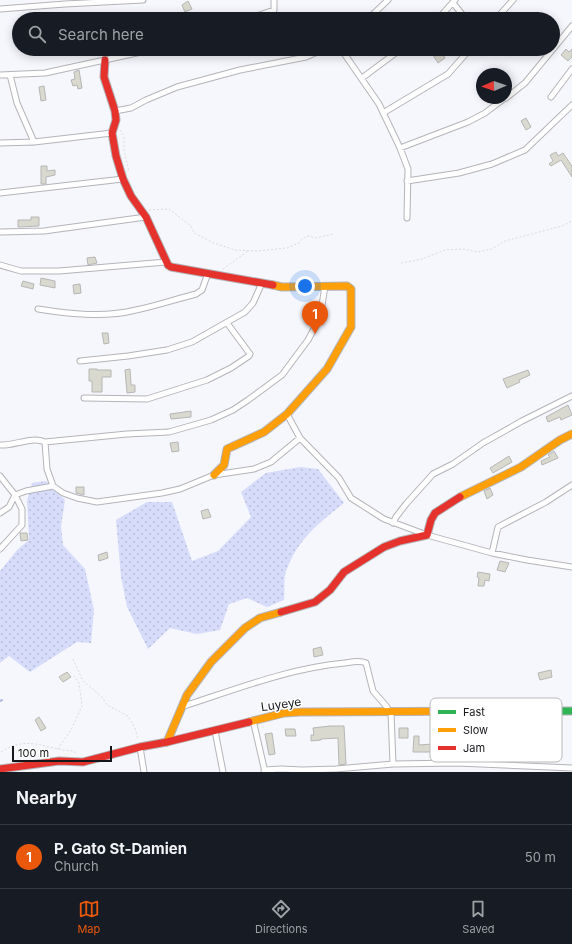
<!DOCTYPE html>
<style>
:root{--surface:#171b24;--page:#20242c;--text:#f1f3f6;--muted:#9ea1a6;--line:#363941;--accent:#ea580c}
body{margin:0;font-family:Inter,sans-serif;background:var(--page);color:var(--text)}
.compass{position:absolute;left:476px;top:68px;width:36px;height:36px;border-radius:50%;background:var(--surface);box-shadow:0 2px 10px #0003;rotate:268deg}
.scale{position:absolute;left:12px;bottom:10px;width:100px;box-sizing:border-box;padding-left:4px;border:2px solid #16171b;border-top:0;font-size:11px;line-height:14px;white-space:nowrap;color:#16171b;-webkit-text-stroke:3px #fff;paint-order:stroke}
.you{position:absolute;left:305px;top:286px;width:14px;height:14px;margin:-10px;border:3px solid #fff;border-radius:50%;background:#1a73e8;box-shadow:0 0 0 6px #1a73e833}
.badge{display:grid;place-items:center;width:26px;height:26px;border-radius:50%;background:var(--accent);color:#fff;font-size:13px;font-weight:700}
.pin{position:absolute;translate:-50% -33px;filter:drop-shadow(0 1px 2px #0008)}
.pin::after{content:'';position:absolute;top:21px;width:14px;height:12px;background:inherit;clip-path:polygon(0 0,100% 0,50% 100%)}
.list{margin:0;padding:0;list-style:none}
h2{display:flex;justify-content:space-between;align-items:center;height:52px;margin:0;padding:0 16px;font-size:17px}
h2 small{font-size:13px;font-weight:400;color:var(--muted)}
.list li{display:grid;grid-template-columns:26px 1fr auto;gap:12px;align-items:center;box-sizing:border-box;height:64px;padding:0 16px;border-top:1px solid var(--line)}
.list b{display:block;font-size:15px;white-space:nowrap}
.list p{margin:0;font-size:13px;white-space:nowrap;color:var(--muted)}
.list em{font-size:13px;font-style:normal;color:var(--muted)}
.icon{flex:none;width:22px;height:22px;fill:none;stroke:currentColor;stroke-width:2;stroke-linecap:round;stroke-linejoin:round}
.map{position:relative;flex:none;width:572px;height:772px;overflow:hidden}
.search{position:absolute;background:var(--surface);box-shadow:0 2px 10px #0003;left:12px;right:12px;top:12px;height:44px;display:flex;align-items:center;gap:10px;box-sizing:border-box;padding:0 14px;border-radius:22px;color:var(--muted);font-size:15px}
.sheet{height:116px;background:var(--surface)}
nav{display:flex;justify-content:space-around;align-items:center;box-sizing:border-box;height:56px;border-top:1px solid var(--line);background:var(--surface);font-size:11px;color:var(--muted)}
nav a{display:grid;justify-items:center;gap:2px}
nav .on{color:var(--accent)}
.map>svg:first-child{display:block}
</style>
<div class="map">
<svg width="572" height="772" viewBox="0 0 572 772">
<defs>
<pattern id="garden-dots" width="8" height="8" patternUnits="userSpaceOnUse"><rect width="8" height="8" fill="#d6dcfa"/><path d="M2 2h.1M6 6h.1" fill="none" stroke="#b7bcd6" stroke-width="1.8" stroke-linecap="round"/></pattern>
</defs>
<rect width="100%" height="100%" fill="#f6f7fc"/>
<path fill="url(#garden-dots)" d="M300,467L318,469L344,503C320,522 298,539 287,569C283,577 285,590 284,600L267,607L247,598L229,604L220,630L197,634L170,628L148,649L127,607L121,577L116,520L147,502H172L192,561L218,551L251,517L241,492L266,473Z
M46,481L65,500L61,526L63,545L85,569L94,610L91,643L77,642L30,672L9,656L0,663V571L18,549L29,540L27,500L32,483Z"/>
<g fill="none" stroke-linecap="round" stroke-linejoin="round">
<path stroke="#b3b9e1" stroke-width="2" d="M0,701L2,700"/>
</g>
<path fill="#d9d9cf" stroke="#b6b6b6" d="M188,1L192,9L185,12L182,5Z
M566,49L569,52L572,49V57L568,61L561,55Z
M440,50L445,58L438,63L433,55Z
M79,70L82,88L78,89L77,85L73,86L71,80L75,79L74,72Z
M44,86L46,100L41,101L39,87Z
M526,118L531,127L526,130L521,121Z
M556,152L558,156L563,153L572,166V177L561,160L551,166L549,164L553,161L550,155Z
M41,166H47V171L55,170V175L46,177V184H41Z
M31,217H39V226L18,227V220H31Z
M95,257L97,263L88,265L87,258Z
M41,278L55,281V288L40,285Z
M23,281L34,284L33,289L21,286Z
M80,284L81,293L74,294L73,285Z
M102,333H108L109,343L104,344Z
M89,369H97V370H111V377H102V392H92V381H89Z
M130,369L131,385H135V392L127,393L125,370Z
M528,370L530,375L519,380L520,382L507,388L503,379Z
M568,405L572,415L561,420L560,417L548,422L546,417Z
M191,411V417L171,419L170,414Z
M178,442L179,451L172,452L170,443Z
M554,451L558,458L542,465L541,461L550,457L548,455Z
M509,456L512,462L493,473L490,468Z
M76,487H84V495L76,493Z
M490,488L493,495L487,499L484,491Z
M208,509L211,517L203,519L201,511Z
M20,533H27L28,540L21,541Z
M107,552L108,558L99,561L98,555Z
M500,561L509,563L505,572L497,570Z
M478,572L490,574L489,581L485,580L484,586H478L479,578L477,577Z
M321,647L323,655L314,657L313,649Z
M551,670L552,677L540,680L538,673Z
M67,672L71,677L63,682L59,677Z
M39,717L46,728L41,731L35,720Z
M444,721H450L451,744L467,743V752H460V750L435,751V752H413L414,736H419V745L445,743Z
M330,726H344L346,764L339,765L338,738L321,739V740L311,741V735H314L313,728Z
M399,728H408V738H399Z
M285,729H295L296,736H286Z
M272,733L275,754L269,755L265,734Z"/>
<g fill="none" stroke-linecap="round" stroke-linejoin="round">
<g stroke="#b4b4b9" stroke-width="7">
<path id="street" d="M453,3L466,19
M0,9L65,4L143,0
M248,19L274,10V0
M368,19L388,0
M438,19L455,0
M496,19L513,0
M341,49L379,104L400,148L408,169L407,218
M0,75L45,73L155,49
M10,75L17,103L34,142
M362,78L401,49
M551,97L572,69
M506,98L525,83L572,26
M115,111L131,108L146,100L177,87L240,70L306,57L324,49
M383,113L448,74L470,49
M0,143L34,142L112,133
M400,148L468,122L485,113L505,98
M407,181L459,173L492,164L525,150L572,105
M0,193L123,179
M0,232L44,231L146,217
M0,265L21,271H59L166,262
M38,309C70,314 104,318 136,310C156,306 176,299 196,294L202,290L208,273
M80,361L128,356L167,350L192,342L245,312L253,303L262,283
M84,398L147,399L207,380L231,368L249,356L250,354L227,323
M287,414L300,438L339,478L351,498L384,519L427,535L492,553L527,560L572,567
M45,442L127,434L169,432L211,420L233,410L248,400L282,375L308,340L320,318L325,286
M0,445C15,446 31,436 45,442L47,469L53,486L63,493L77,498L97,502L162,493L180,489L214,475L254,469L271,462L300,438
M0,476L15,495L9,507L0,513
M393,523L396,517L406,504L433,474L453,464L483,443L522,421L572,396
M0,549L22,525V509L15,495L26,491L53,486
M492,553L498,527L546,502L572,485
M181,707C234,690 289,668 345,663C352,662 360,660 366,663L373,691L387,707L388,712
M391,712L393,764
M253,720L265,772
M215,731L223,772
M140,747L144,772
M264,770L281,769L303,770L336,769L393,764L457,763L572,768"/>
</g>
<g stroke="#b4b4b9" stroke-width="9">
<path id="fast" d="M509,711H572"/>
</g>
<g stroke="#b4b4b9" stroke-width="9">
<path id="slow" d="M214,475L224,465L227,449L264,432L287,414L327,369L351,327V289L347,286L282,287L273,285
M460,497L521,467L560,440L572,434
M249,722L284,713L300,712L509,711
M167,742L187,695L211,662L245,628L260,618L281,612"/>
</g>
<g stroke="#b4b4b9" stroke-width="9">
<path id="jam" d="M105,60L104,77L115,111L116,120L112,133L116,156L123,179L131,196L146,217L168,265L171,267L273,285
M281,612L315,602L330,590L344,572L384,547L400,541L427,535L431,520L435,513L460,497
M0,769L59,761L83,762L140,747L167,742L249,722"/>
</g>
<path stroke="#dadadc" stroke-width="1" stroke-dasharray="2 2" stroke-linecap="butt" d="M120,130L124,136V150L129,171
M149,210L169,209L191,226L194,233L214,243L235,250L256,251L287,248L299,243L302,239L308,236L316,238L333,234
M401,263L422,259L445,250L464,249L477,252L492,249L505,241L562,226L572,221
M223,269L248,251
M73,659L83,681L102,697L107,705L128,716L135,728L138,739
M58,749L72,728L82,706L79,683L74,676
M1,752C28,734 46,750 74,751L76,754"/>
<use href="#street" stroke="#fefeff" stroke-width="5"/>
<use href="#fast" stroke="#30b455" stroke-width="7"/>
<use href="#slow" stroke="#ff9f0a" stroke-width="7"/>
<use href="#jam" stroke="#e5322d" stroke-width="7"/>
</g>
<g text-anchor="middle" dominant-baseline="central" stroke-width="3" stroke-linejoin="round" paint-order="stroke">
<g font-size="12" fill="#16171b" stroke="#fff">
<text transform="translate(281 704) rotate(-8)">Luyeye</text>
</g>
</g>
<rect x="430" y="698" width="132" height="64" rx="6" fill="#fff" stroke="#b9b9bb" stroke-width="1"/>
<rect x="438" y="710" width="18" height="4" fill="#30b455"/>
<rect x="438" y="728" width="18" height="4" fill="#ff9f0a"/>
<rect x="438" y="746" width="18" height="4" fill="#e5322d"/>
<g font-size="11" fill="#16171b">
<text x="463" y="716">Fast</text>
<text x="463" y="734">Slow</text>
<text x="463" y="752">Jam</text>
</g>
</svg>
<svg class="compass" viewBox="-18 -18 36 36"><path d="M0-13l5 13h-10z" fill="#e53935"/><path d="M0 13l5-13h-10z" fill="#9ea1a6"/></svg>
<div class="scale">100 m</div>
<div class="you"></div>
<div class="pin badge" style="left:315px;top:334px">1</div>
<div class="search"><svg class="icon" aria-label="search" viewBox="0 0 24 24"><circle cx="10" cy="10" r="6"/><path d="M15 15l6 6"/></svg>Search here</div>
</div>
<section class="sheet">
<h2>Nearby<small></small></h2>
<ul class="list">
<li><span class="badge">1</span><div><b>P. Gato St-Damien</b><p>Church</p></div><em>50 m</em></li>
</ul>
</section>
<nav>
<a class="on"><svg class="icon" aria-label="map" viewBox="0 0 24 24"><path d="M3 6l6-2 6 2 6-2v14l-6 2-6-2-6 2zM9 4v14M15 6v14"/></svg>Map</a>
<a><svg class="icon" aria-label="directions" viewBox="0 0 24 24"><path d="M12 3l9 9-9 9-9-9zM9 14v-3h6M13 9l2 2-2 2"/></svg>Directions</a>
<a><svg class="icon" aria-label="saved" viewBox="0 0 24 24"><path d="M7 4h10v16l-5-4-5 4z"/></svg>Saved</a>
</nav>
